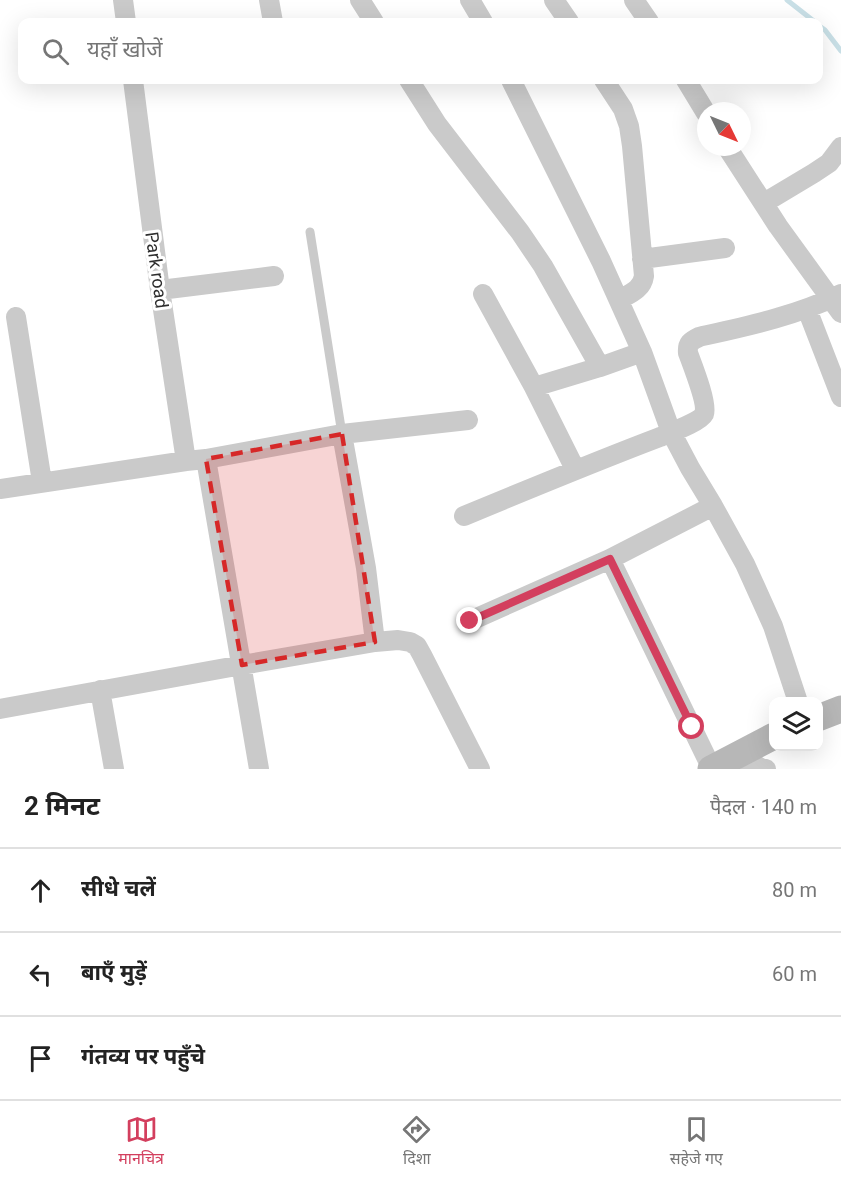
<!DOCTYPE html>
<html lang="hi">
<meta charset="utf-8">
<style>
:root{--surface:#fff;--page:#f2f2f2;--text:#222;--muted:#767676;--line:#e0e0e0;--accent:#d33f5e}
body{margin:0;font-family:Roboto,"Noto Sans Devanagari",sans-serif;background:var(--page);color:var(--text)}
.controls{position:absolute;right:18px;bottom:18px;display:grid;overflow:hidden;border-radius:12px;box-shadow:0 6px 24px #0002}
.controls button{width:54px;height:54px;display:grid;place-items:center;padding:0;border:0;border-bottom:2px solid var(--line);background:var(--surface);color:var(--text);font:30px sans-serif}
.compass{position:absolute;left:697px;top:102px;width:54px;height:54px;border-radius:50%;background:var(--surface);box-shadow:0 6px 24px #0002;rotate:133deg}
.stop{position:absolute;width:18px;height:18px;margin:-14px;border:4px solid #d33f5e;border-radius:50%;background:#fff}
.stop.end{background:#d33f5e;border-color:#fff;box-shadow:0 2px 6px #0008}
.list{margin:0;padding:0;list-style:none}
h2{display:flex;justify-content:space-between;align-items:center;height:78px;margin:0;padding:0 24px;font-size:26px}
h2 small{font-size:20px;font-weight:400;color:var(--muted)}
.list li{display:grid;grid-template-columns:39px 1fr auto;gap:18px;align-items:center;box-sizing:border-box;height:84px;padding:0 24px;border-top:2px solid var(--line)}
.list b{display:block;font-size:22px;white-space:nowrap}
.list em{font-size:20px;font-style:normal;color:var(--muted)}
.icon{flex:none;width:33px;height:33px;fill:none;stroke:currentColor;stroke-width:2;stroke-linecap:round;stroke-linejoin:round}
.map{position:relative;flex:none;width:841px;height:769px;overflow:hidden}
.search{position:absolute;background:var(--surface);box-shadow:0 6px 24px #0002;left:18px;right:18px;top:18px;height:66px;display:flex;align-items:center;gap:15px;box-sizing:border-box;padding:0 21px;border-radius:12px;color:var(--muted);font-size:22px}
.sheet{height:330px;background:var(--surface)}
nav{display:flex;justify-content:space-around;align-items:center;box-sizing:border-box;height:84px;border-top:2px solid var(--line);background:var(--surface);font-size:16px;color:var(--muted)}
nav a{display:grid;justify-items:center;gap:3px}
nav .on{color:var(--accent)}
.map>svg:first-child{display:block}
</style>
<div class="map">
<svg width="841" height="769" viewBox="0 0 841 769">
<rect width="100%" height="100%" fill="#fff"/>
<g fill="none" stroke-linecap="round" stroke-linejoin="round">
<path stroke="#c9e0e7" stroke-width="5" d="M787,0L815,22
M818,25L825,30L841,51"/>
<path stroke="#cacaca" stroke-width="9" d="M310,232L342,434"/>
<path stroke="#cacaca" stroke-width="20" d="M123,0L126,22
M269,0L273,22
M360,0L374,22
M470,0L483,22
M554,0L569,22
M634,0L649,22
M133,80L160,290L186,461
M409,80L437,124L520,232L543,266L600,367L642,352
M511,80L601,261L642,352L671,432L690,468L713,506L745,564L773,626L798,702
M604,80L623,109L629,126L632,146L644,276C642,290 629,294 619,300
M686,80L706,113
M727,147L778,226L841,313
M764,203L814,173L829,163L841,147
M642,259L725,248
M160,290L274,276
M483,294L534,387L575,469
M807,309L841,397
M16,317L42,482
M534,387L600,367
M342,434L366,568L375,642
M206,459L259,769
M0,489L186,461L206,459L342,434L468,420
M464,516C529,489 594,462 660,437C669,433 700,422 704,414C708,404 692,364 688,353C687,343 691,341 699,337C748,326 796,316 841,294
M610,559L712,769
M470,621L610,559L713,506
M100,690L114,769
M0,709L242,665L375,642L398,640L410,642L417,646L422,655L480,769
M738,756L761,768L766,769"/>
<path stroke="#b7b7b7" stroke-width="27" d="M818,718L841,709
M711,769L774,736"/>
</g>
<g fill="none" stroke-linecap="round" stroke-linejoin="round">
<path stroke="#d33f5e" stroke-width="8" d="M470,621L610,559L692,727"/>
</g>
<path fill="#d62828" fill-opacity="0.2" stroke="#d62828" stroke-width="4.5" stroke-dasharray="12 8" stroke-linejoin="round" d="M342,434L375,642L242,665L206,459Z"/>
<g text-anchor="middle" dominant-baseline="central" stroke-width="6" stroke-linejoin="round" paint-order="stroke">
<g font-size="18" fill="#2d2d2d" stroke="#fff">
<text transform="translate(157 270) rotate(82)">Park road</text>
</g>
</g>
</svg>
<div class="controls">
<button><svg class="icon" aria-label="layers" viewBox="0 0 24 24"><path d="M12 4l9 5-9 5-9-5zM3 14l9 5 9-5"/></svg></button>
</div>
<svg class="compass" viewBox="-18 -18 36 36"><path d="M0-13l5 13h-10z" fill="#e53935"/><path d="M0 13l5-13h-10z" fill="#767676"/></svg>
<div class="stop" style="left:692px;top:727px"></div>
<div class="stop end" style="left:470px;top:621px"></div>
<div class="search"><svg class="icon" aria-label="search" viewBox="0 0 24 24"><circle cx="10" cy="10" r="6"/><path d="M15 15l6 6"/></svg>यहाँ खोजें</div>
</div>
<section class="sheet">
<h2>2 मिनट<small>पैदल · 140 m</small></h2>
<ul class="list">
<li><svg class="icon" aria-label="ahead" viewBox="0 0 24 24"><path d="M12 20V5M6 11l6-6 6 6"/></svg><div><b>सीधे चलें</b></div><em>80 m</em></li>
<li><svg class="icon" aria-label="left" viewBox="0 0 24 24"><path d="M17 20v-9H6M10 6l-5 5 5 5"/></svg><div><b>बाएँ मुड़ें</b></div><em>60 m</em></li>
<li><svg class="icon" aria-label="arrive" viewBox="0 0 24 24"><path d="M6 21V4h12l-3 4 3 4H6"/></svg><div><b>गंतव्य पर पहुँचे</b></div></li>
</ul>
</section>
<nav>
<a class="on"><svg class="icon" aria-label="map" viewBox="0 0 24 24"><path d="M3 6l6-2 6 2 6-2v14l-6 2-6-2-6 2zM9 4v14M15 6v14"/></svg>मानचित्र</a>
<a><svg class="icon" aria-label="directions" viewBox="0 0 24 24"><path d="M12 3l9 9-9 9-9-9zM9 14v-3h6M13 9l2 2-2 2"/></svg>दिशा</a>
<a><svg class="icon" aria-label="saved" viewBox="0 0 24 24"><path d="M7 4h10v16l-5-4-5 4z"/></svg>सहेजे गए</a>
</nav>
